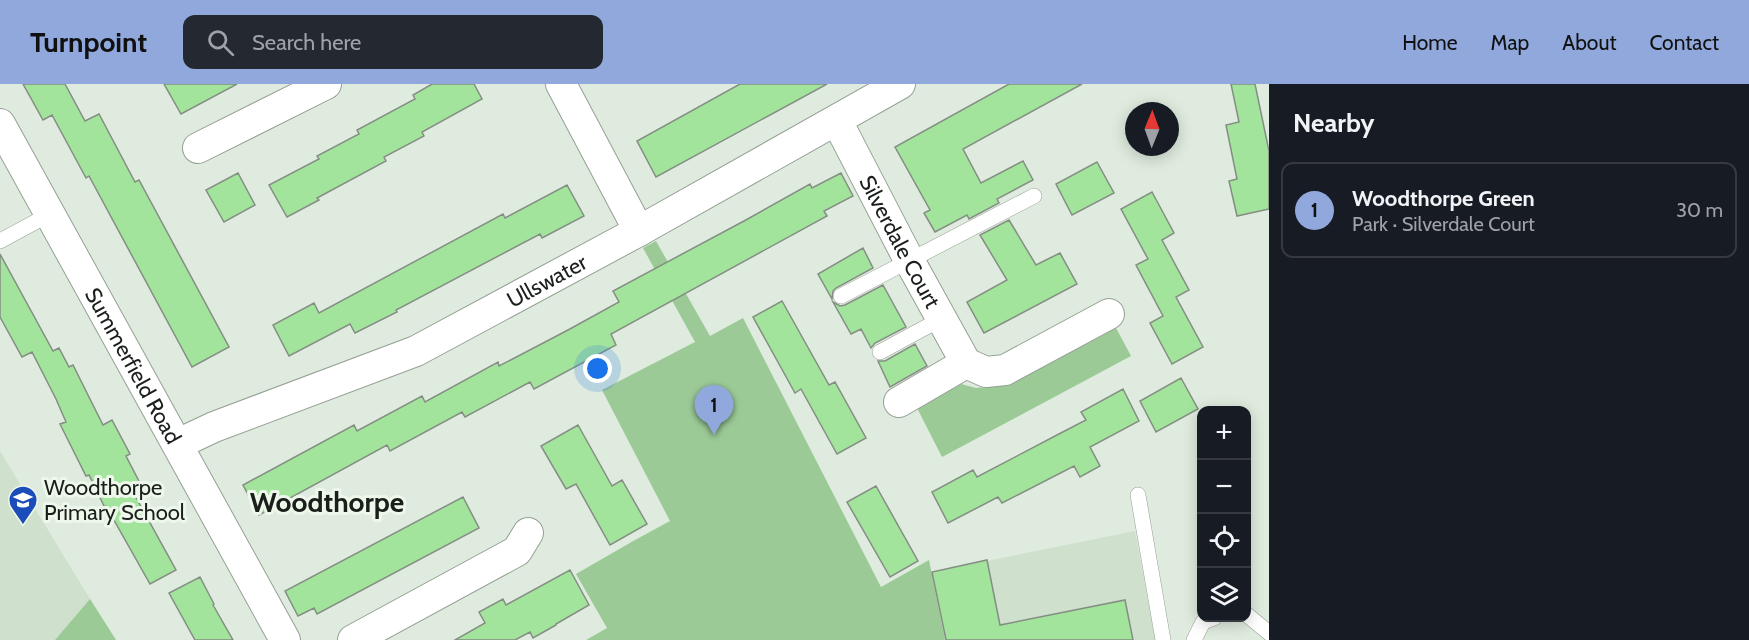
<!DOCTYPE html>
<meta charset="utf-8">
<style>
:root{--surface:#171b24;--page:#242831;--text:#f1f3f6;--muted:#9ea1a6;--line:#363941;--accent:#90a8db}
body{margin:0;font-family:Cabin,sans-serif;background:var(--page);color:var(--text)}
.controls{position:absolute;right:18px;bottom:18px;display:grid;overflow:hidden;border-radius:12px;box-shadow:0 3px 15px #0003}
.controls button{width:54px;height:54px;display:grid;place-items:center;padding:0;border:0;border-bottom:2px solid var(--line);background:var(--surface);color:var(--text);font:30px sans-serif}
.compass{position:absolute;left:1125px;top:18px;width:54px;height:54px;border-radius:50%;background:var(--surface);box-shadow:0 3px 15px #0003;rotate:1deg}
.you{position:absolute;left:598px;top:285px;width:21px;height:21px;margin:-15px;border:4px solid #fff;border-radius:50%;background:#1a73e8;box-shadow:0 0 0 9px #1a73e833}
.badge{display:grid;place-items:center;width:39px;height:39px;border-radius:50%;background:var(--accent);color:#111;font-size:20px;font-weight:700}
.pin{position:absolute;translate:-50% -50px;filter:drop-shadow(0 2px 3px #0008)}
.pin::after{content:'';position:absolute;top:32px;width:21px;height:18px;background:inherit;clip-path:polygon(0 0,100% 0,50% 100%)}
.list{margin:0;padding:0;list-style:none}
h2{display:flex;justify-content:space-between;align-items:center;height:78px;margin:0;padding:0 24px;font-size:26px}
h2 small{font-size:20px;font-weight:400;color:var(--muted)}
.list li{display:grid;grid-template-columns:39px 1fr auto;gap:18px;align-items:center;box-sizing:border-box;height:96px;margin:0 12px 12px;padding:0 12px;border:2px solid var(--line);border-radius:12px}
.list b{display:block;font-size:22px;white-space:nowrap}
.list p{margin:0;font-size:20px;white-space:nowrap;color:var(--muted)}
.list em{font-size:20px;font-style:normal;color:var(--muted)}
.icon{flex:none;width:33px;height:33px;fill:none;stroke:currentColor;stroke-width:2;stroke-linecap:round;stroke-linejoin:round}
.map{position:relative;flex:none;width:1269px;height:556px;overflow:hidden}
header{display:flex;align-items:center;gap:36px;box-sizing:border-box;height:84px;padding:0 30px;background:var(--accent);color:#111}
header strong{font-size:28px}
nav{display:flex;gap:33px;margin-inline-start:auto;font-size:21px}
.search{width:420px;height:54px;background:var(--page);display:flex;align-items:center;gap:15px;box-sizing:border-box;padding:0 21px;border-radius:12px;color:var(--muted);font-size:22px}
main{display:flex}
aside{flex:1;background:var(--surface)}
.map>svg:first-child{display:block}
</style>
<header>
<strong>Turnpoint</strong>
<div class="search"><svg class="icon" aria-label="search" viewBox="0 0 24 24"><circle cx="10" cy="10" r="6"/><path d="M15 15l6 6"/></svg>Search here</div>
<nav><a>Home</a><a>Map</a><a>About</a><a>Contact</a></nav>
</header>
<main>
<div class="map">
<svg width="1269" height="556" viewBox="0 0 1269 556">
<rect width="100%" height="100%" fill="#dfebde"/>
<path fill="#cfe0cd" d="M0,367L90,515L116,556H0Z
M1135,447L1155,556H946L932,488Z"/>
<path fill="#9bca97" d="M656,157L710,252L743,234L881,503L929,476L945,556H586L607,544L576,490L635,456L670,437L602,306L695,258L643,164Z
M1115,242L1131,272L942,373L917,324L961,300L976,304L998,302Z
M90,515L116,556H55Z"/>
<path fill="#a3e49d" stroke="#848e83" stroke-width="1.5" d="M23,0H65L85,37L99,30L135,98L139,96L229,263L192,283L89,92L86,94L52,31L43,36Z
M164,0H237L181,30Z
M432,0H474L482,15L422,48L424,52L384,73L386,77L317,114L319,116L287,133L269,101L319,75L317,72L359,50L357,46L415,15L413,11Z
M740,0H827L656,93L637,57Z
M1009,0H1082L963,65L981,99L1023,77L1033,96L997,115L999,119L969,135L967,131L935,148L924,129L930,126L895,63Z
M1231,0H1255L1269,67V125L1237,132L1229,97L1237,95L1226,41L1239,38Z
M1097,78L1114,109L1072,131L1056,100Z
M238,89L255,121L224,138L206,106Z
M841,89L853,112L824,127L827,132L611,250L616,261L534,305L530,298L465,333L462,328L390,367L387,361L259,431L243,401L354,341L357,347L422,312L425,318L498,278L499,282L568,246L619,218L613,207L744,137L810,100L812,104Z
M567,101L584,132L542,154L540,150L396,226L397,228L355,249L350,240L289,272L273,241L314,219L319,229L503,130L505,134Z
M1152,108L1174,149L1162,156L1189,206L1176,213L1203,263L1172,280L1150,239L1163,232L1136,181L1148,175L1121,125Z
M1009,136L1036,181L1060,169L1077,200L984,249L967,218L1007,196L980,151Z
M863,164L873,184L836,204L833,207L832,215L818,190Z
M0,170L53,267L59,264L69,283L73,281L103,341L112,336L130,370L126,372L142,403L133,408L176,486L150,500L106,422H104L89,391L86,392L60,340L66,338L56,315L32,268L22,273L0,233Z
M883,201L906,243L875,259L871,264L861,245L851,250L833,218L840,222L845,221Z
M782,217L829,301L835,298L866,354L837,370L801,305L795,309L753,233Z
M915,260L927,282L890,303L878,277H885Z
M1181,294L1198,325L1156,348L1140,317Z
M1123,305L1139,337L1090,363L1100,382L1080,393L1074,382L1002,419L998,413L948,439L932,408L973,386L977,393L1057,351L1086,336L1081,328Z
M578,341L612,402L622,396L647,440L610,461L576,400L566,405L541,362Z
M876,402L918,477L890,493L847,418Z
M463,413L479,444L317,530L314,524L298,532L285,507Z
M987,476L1000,541L1125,516L1133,556H946L932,488Z
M570,486L589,521L556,540V541L533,554L530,548L515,556H455L485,539L479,528L503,515L506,521Z
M200,493L214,520L213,521L233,556H195L169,509Z"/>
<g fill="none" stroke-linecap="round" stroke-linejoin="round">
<g stroke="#95a094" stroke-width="16">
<path id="lane" d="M0,157L50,130
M841,212L1034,112
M880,268L941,235
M1138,411L1163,556
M1246,530L1269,549
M1194,556L1203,538L1214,534"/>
</g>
<g stroke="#95a094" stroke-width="32">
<g id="street">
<path d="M561,0L639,147"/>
<path id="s1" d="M837,37L909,176L966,279L986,288L1005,286L1109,230"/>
<path id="s2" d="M0,40L285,556"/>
<path d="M198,64L326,0"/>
<path d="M899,318L966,279"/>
<path id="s3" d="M178,360L214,343L416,267L639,147L900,0"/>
<path d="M353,556L517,467L528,449"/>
</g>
</g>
<use href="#lane" stroke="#fff" stroke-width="15"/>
<use href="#street" stroke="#fff" stroke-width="30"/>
</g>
<defs>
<g id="school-pin" transform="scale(1.5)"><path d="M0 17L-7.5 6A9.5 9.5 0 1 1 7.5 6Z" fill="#1a4db9" stroke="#edf8eb"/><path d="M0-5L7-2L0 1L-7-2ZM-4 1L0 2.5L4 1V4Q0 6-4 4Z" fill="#fff"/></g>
</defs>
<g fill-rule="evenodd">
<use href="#school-pin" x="23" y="416"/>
</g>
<g text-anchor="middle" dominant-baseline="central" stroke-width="6" stroke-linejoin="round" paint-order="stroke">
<g font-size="22" fill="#1b1f1b" stroke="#edf8eb">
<text stroke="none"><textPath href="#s1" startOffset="136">Silverdale Court</textPath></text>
<text stroke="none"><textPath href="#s3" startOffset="404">Ullswater</textPath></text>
<text stroke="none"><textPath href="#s2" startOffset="276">Summerfield Road</textPath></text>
</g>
<g font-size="22" fill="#1b1f1b" stroke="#edf8eb" text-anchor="start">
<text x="44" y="403">Woodthorpe<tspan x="44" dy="25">Primary School</tspan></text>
</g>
<g font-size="28" font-weight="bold" fill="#1b1f1b" stroke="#edf8eb">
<text x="327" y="418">Woodthorpe</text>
</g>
</g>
</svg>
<div class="controls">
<button>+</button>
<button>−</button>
<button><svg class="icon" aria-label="locate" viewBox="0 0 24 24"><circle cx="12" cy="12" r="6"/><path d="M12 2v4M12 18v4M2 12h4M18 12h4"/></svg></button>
<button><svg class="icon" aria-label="layers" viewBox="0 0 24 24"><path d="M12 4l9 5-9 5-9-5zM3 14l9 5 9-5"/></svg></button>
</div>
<svg class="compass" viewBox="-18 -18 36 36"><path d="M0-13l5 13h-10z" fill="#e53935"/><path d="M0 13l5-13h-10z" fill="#9ea1a6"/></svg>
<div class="you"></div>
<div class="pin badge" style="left:714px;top:351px">1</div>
</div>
<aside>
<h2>Nearby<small></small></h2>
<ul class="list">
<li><span class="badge">1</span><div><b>Woodthorpe Green</b><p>Park · Silverdale Court</p></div><em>30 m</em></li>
</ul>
</aside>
</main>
